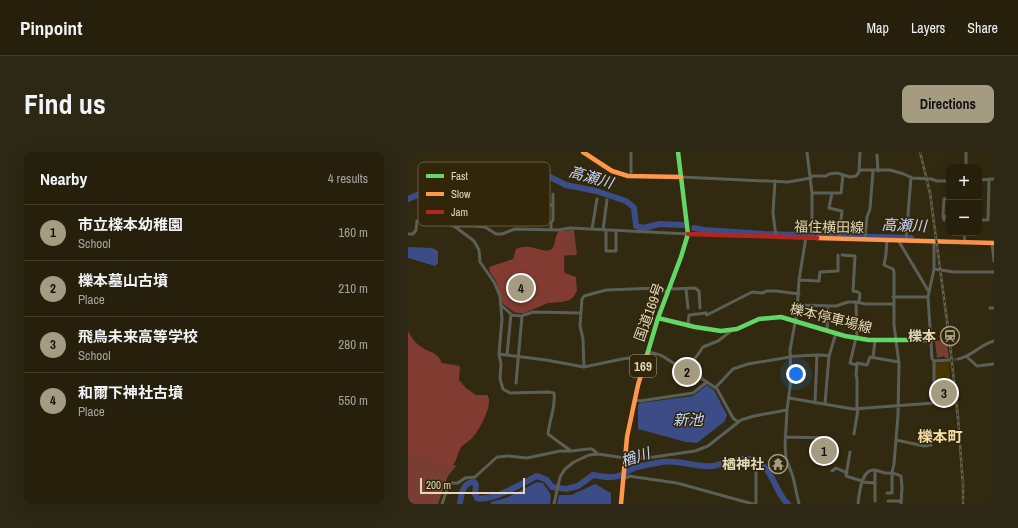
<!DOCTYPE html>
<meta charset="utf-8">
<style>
:root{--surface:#251f0c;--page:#2d2715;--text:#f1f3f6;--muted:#a3a29d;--line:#423d2d;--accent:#a59b80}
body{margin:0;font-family:"Archivo Narrow","Noto Sans JP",sans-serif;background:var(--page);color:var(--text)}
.controls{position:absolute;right:12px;top:12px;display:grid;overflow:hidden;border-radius:8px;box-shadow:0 4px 16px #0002}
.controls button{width:36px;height:36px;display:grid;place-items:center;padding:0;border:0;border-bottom:1px solid var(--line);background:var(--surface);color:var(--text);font:20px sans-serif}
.scale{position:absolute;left:12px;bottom:10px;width:105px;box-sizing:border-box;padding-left:4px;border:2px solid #e3d8bc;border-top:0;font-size:11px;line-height:14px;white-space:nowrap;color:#e3d8bc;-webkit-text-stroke:3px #312609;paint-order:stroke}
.you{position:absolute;left:388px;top:222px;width:14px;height:14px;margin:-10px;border:3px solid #fff;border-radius:50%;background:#1a73e8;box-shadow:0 0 0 6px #1a73e833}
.badge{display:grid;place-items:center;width:26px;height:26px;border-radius:50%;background:var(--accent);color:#111;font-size:13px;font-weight:700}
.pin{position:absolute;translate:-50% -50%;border:2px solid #fff;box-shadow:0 1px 4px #0006}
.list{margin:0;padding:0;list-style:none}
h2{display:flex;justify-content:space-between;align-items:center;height:52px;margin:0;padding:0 16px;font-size:17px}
h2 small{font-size:13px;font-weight:400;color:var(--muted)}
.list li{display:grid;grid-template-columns:26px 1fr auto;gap:12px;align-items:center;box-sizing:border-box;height:56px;padding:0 16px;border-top:1px solid var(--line)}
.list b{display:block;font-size:15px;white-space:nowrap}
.list p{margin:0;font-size:13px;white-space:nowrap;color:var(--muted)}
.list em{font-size:13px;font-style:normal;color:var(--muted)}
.map{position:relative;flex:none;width:586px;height:352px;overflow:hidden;border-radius:8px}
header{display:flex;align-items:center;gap:24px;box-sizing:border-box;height:56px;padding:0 20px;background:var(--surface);border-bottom:1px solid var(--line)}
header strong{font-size:19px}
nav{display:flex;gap:22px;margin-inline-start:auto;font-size:14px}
.intro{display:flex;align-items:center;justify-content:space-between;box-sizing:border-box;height:96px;padding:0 24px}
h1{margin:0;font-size:28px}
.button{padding:10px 18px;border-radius:8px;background:var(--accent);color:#111;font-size:14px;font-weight:700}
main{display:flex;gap:24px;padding:0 24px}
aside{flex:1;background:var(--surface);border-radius:8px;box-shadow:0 4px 16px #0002}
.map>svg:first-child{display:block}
</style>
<header>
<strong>Pinpoint</strong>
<nav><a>Map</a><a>Layers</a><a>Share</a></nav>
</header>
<div class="intro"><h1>Find us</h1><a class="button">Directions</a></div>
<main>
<aside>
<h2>Nearby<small>4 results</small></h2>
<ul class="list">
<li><span class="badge">1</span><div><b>市立檪本幼稚園</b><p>School</p></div><em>160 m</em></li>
<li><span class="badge">2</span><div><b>櫟本墓山古墳</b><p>Place</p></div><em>210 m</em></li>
<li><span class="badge">3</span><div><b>飛鳥未来高等学校</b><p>School</p></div><em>280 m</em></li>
<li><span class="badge">4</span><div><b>和爾下神社古墳</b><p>Place</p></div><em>550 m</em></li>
</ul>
</aside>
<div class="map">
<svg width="586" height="352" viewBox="0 0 586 352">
<rect width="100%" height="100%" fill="#312910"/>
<path fill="#463604" d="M541,210L545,252H528L527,211Z"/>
<path fill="#793e33" d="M166,78L169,103L148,104L151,79Z
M534,188L537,192H539L541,206H537L536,204L529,206L527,189Z
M0,289L37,309L48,314L40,324L30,352H0Z"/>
<path fill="#823b30" d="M151,79H160L159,84C149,93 156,95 156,105C157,111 155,115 157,121L168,125L169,139L166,144L162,148L154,150L140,151L116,161H110L106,160L94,151L88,129L82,120L81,115L105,107L108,97C121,90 135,101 142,98C148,96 146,84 151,79Z
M0,179C3,184 6,190 12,194C21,201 29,199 34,211L52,214L51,228L58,236L68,243H79C87,250 70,281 63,287C60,290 56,292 53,295C50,300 49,307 46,312L35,315C24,309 14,297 0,301Z"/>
<path fill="#3b4c86" d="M0,95L24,96L30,99V111L27,114L0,106Z
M299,233L306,238L319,263L317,269L289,291L278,290L230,277V253L232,251L285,244Z
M129,330L135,331L143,343L142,352H84L82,350L98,346Z
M187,332L203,341V352H149L151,343H163Z"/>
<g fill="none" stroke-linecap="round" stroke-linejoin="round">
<path stroke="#3b4c86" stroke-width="6" d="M0,47L25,36L52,27L93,19C99,15 105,18 111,15L130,19L158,33L188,39L218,49L223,53L226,56L228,74L235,76L252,72L275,73
M286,76L297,78L357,82L503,86
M52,352C53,342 55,330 66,330L68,333L67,342L69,346C85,350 114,331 129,324L139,328L144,335L158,337L170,334L185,323C193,324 202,327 210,324C215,323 221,318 226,316C234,313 245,312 253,310C270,307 287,316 305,314C319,311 336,302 350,310C366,320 367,340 380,352"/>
<path stroke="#4c432a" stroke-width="3" stroke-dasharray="3 1.5" stroke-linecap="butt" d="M541,208L550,207"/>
<path stroke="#5b6057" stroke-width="3" d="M223,0V24
M399,0L404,41V85
M469,3L470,19
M558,15V0
M451,18H482L496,22L504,26L523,27L529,29H541
M402,24H418L421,22L429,21L442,25L448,24L451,20L452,0
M273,25L380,30L403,26
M571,28L586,27
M367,29L365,61L368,85
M127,38L128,53H144
M404,41H433L435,23
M424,41L421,56L434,59L431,86
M535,64L536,47L541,46
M536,68L535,64L541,65
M571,68H580L581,27
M46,74L66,89L71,98L72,110L86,130L92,144L94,167L91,202L93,212L92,227L95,237L102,241L140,240L146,241C148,255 141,269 140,282L163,299
M184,77L189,47
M143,78V71L145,68V42
M195,78L199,48
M198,78V99H208V79
M556,81L557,90
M0,82H5L8,78L9,69H30L46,74H66L77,75L88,82H94L107,77L150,78L162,76L280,82
M457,86L459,65L462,57L465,19
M479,88L478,102L476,113L485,117L486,120V173L491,212L490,263L486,312L484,320V341H479
M490,88L521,140
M498,88L503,25
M526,90V117L520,145L524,207L526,209L541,208
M584,91L586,109
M434,103L447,104L445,139L450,140L452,142L451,150
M526,117L546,120H586
M391,128L411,129L412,120L430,119V103
M262,134L265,137L287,136L291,139L292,156
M278,137L280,156
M485,145H520
M448,150L449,186
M92,152L104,163L113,164L125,160L173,161
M390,153L428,154L440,150H448L458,152H485
M582,156H586
M280,173L281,163L298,161L299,163L344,140L354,141L359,139H368L391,142
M419,178L420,154
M448,186L442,211L449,213L448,222L449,227V257
M239,200C255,202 256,206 269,213L276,209L286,208L295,195L310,189L323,179
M91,202L138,208L176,215L214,207L228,205L237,206
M99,203L103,162
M382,204C395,205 408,201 421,204
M465,205L467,189
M559,205L569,214L586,212
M550,207C565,204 571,193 586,189
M286,208L289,213L294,227L299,230
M449,213V211L459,213L462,205L491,210
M176,215L175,187L172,174L174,147L176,144L198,138L250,136L256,138L259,141
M108,231L114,164
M308,235L325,217L340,212L382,205
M381,246L445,257L526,251V209
M226,248L232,249L285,241L299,230L309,237L325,266L330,270
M407,251L409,203
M417,252L421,204L428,181
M446,282L450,257
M377,285L421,286
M488,288L516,294L523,293
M442,300L438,324L454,329
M467,318V349
M424,319L428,316L439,321
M215,327L222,324L227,325L269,331L345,352
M454,330L467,331
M480,349H493
M34,352L40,334L44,331H50L57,326L67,325L89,305L101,304L119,306L152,299H163L180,297H184L190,302
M146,352L152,325L157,317L166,310L181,303L190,302L217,306H239L287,299L300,294L333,268L346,264L379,258
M348,352V319
M391,352L385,325L378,306L377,293L379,258L383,227L382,198L389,160L391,128L398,85
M450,352C451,343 453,317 466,318C470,318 474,321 478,321C484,321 487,321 493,324L494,335L493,352"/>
<path stroke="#63d668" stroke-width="4.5" d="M250,166L287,175L313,179L329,177L351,167L373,165L437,184L461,188H523
M239,203L250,166L273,105L280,82L270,0"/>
<path stroke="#ff974d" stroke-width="4.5" d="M175,0L204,19L220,24L273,25
M409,86L586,91
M213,352L219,285L230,233L239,203"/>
<path stroke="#b3261e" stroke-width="4.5" d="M280,82L409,86"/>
<g stroke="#646354" stroke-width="2.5">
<path id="rail" d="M512,0L522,41L541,184L550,266L555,334
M555,329V352"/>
</g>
<use href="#rail" stroke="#312609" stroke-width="1" stroke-dasharray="3" stroke-linecap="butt"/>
</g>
<defs>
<g id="station-ring" transform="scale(1)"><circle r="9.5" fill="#312609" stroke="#a59b80" stroke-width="1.5"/><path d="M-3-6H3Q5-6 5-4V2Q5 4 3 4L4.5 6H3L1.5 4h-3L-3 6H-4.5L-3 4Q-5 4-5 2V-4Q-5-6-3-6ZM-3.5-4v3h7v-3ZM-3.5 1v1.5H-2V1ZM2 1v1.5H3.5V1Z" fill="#a59b80"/></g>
<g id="temple-ring" transform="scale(1)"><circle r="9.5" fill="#312609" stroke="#a59b80" stroke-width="1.5"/><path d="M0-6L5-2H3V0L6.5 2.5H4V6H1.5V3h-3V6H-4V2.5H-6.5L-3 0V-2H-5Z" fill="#a59b80"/></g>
</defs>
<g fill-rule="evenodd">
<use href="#station-ring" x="542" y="184"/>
<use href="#temple-ring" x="370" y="312"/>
</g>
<g text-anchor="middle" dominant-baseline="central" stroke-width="3" stroke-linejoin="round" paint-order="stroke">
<rect fill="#312609" stroke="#aea386" stroke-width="1" x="222" y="203" width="26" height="22" rx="3"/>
<g font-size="13" font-weight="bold" fill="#e3d8bc">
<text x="235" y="214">169</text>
</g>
<g font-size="14" fill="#e3d8bc" stroke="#312609">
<text transform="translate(421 75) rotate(1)">福住横田線</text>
<text transform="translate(241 160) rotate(-70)">国道169号</text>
<text transform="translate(423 166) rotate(14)">櫟本停車場線</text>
</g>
<g font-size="14" font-weight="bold" fill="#e3d8bc" stroke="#312609" text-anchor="end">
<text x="528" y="184">櫟本</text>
<text x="356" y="312">楢神社</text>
</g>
<g font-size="15" font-style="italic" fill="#c8d7fe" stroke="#312609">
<text transform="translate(183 25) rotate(16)">高瀬川</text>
<text transform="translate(496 73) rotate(2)">高瀬川</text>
<text x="280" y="267">新池</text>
<text transform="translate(227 305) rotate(-18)">楢川</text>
</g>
<g font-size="15" font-weight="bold" fill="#f6dfa6" stroke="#312609">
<text x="532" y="284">櫟本町</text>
</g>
</g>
<rect x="10" y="10" width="132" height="64" rx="6" fill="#312609" stroke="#665b3f" stroke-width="1"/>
<rect x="18" y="22" width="18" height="4" fill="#63d668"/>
<rect x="18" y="40" width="18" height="4" fill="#ff974d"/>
<rect x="18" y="58" width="18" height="4" fill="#b3261e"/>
<g font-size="11" fill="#e3d8bc">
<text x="43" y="28">Fast</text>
<text x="43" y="46">Slow</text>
<text x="43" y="64">Jam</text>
</g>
</svg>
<div class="controls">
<button>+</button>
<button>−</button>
</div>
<div class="scale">200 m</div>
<div class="you"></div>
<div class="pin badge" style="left:416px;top:299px">1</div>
<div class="pin badge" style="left:279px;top:220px">2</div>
<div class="pin badge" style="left:536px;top:241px">3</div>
<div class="pin badge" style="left:113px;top:136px">4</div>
</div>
</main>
